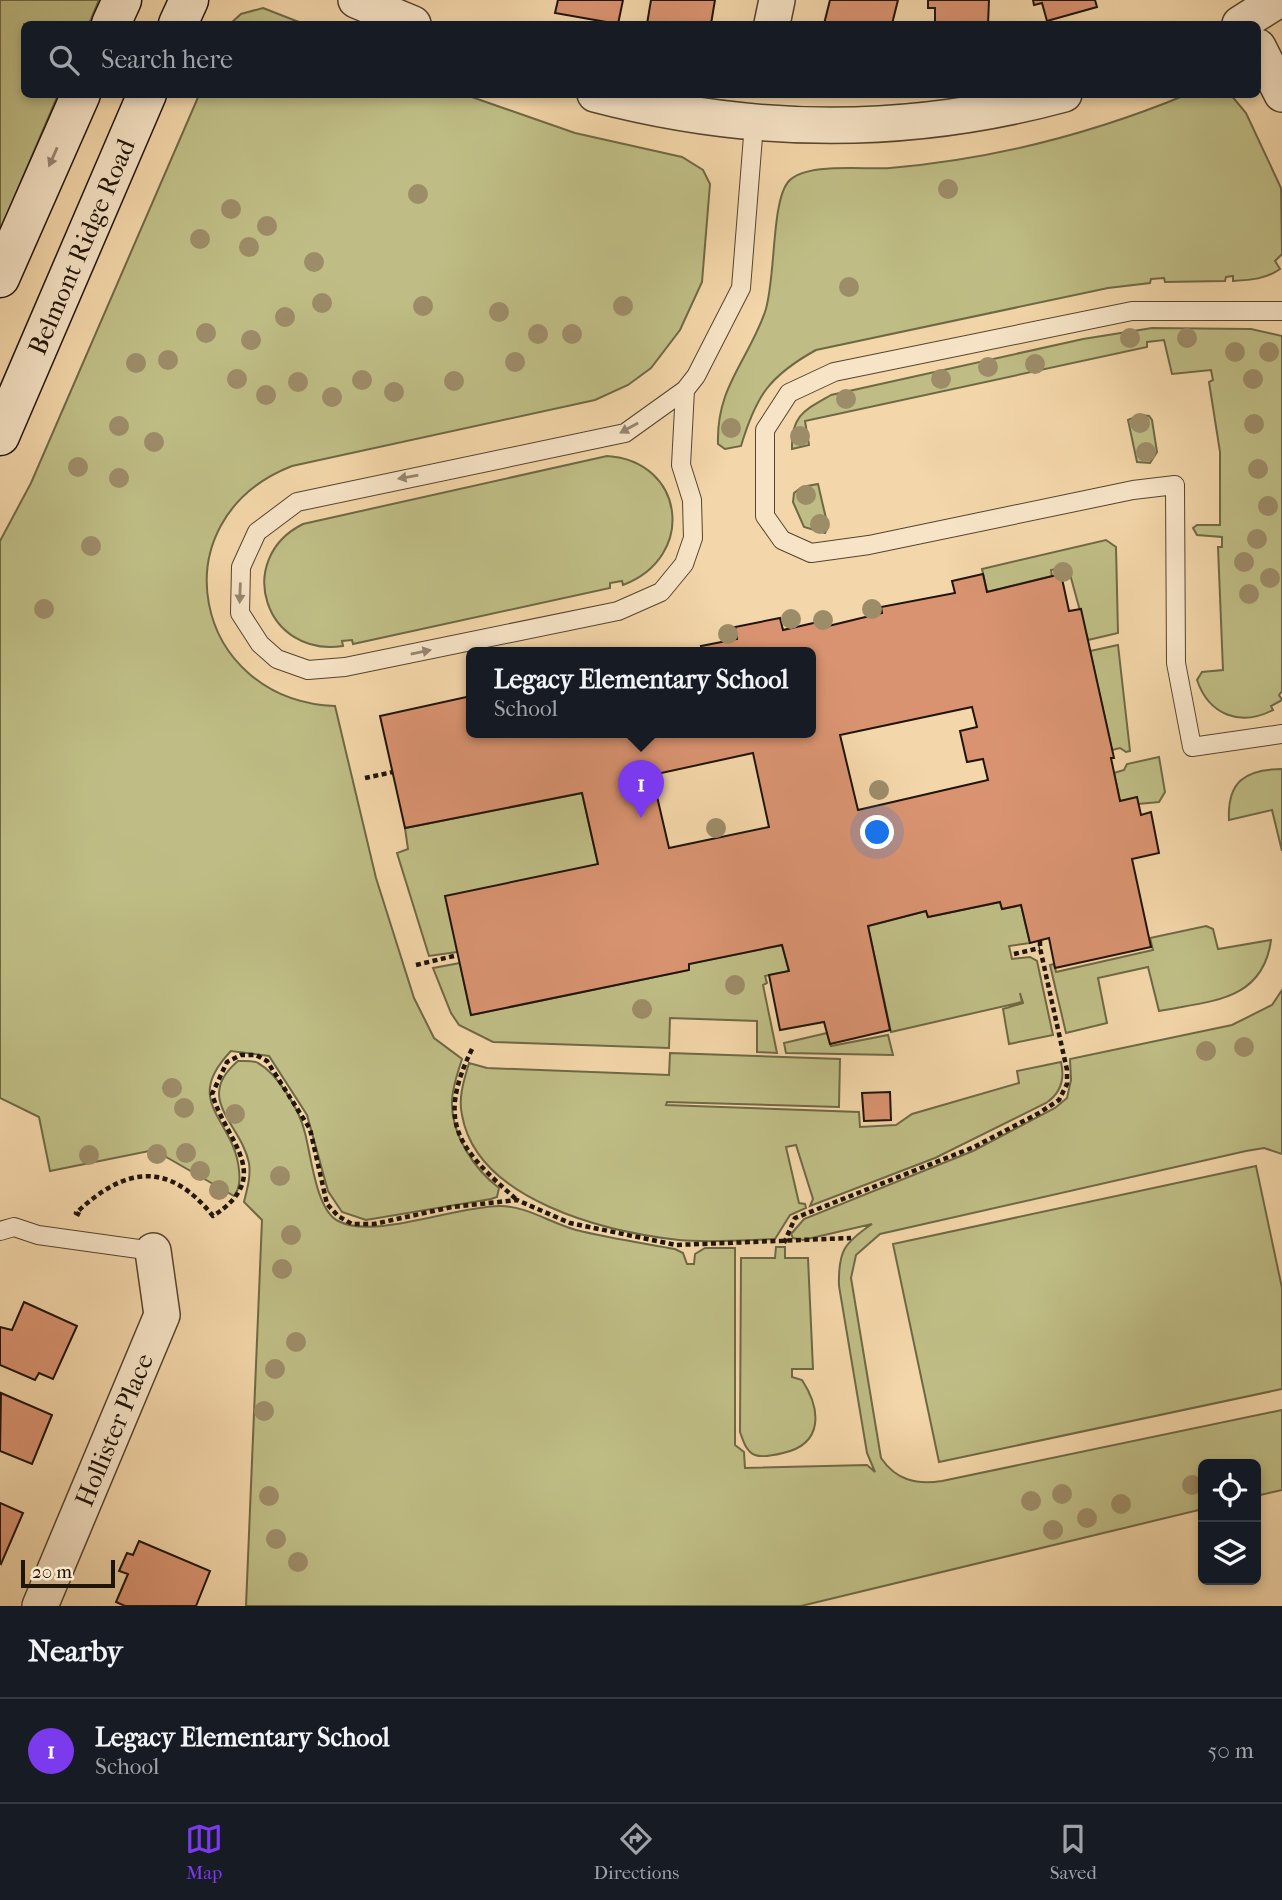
<!DOCTYPE html>
<style>
:root{--surface:#171b24;--page:#242831;--text:#f1f3f6;--muted:#9ea1a6;--line:#363941;--accent:#7c3aed}
body{margin:0;font-family:"IM FELL French Canon",serif;background:var(--page);color:var(--text)}
.controls{position:absolute;right:21px;bottom:21px;display:grid;overflow:hidden;border-radius:10px;box-shadow:0 4px 10px #0003}
.controls button{width:63px;height:63px;display:grid;place-items:center;padding:0;border:0;border-bottom:2px solid var(--line);background:var(--surface);color:var(--text);font:35px sans-serif}
.scale{position:absolute;left:21px;bottom:18px;width:94px;box-sizing:border-box;padding-left:7px;border:4px solid #1f1405;border-top:0;font-size:19px;line-height:24px;white-space:nowrap;color:#1f1405;-webkit-text-stroke:5px #f7e4c7;paint-order:stroke}
.you{position:absolute;left:878px;top:833px;width:24px;height:24px;margin:-18px;border:5px solid #fff;border-radius:50%;background:#1a73e8;box-shadow:0 0 0 10px #1a73e833}
.badge{display:grid;place-items:center;width:46px;height:46px;border-radius:50%;background:var(--accent);color:#fff;font-size:23px;font-weight:700}
.pin{position:absolute;translate:-50% -58px;filter:drop-shadow(0 2px 4px #0008)}
.pin::after{content:'';position:absolute;top:37px;width:24px;height:21px;background:inherit;clip-path:polygon(0 0,100% 0,50% 100%)}
.popup{position:absolute;left:466px;top:647px;width:350px;height:91px;box-sizing:border-box;display:grid;place-content:center;border-radius:10px;background:var(--surface);filter:drop-shadow(0 2px 5px #0005);font-size:23px;white-space:nowrap;color:var(--muted)}
.popup b{font-size:26px;color:var(--text)}
.popup::after{content:'';position:absolute;left:50%;top:100%;margin-left:-14px;border:14px solid transparent;border-top-color:var(--surface)}
.list{margin:0;padding:0;list-style:none}
h2{display:flex;justify-content:space-between;align-items:center;height:91px;margin:0;padding:0 28px;font-size:30px}
h2 small{font-size:23px;font-weight:400;color:var(--muted)}
.list li{display:grid;grid-template-columns:46px 1fr auto;gap:21px;align-items:center;box-sizing:border-box;height:105px;padding:0 28px;border-top:2px solid var(--line)}
.list b{display:block;font-size:26px;white-space:nowrap}
.list p{margin:0;font-size:23px;white-space:nowrap;color:var(--muted)}
.list em{font-size:23px;font-style:normal;color:var(--muted)}
.icon{flex:none;width:38px;height:38px;fill:none;stroke:currentColor;stroke-width:2;stroke-linecap:round;stroke-linejoin:round}
.map{position:relative;flex:none;width:1282px;height:1606px;overflow:hidden}
.search{position:absolute;background:var(--surface);box-shadow:0 4px 10px #0003;left:21px;right:21px;top:21px;height:77px;display:flex;align-items:center;gap:18px;box-sizing:border-box;padding:0 24px;border-radius:10px;color:var(--muted);font-size:26px}
.sheet{height:196px;background:var(--surface)}
nav{display:flex;justify-content:space-around;align-items:center;box-sizing:border-box;height:98px;border-top:2px solid var(--line);background:var(--surface);font-size:19px;color:var(--muted)}
nav a{display:grid;justify-items:center;gap:4px}
nav .on{color:var(--accent)}
.map>svg:first-child{display:block}
</style>
<div class="map">
<svg width="1282" height="1606" viewBox="0 0 1282 1606">
<rect width="100%" height="100%" fill="#f3d6a9"/>
<filter id="stains"><feTurbulence type="fractalNoise" baseFrequency=".00286" numOctaves="4"/><feColorMatrix values="0 0 0 0 .2 0 0 0 0 .09 0 0 0 0 .02 0 0 0 .5 -.17"/></filter>
<radialGradient id="worn" r=".72"><stop offset=".6" stop-color="#630" stop-opacity="0"/><stop offset="1" stop-color="#630" stop-opacity=".3"/></radialGradient>
<path fill="#bfbd85" stroke="#6f6845" stroke-width="2" d="M0,0H99L89,24H24V94L58,95L0,231Z
M263,8L304,24H230L241,14Z
M1188,94L1231,95L1246,113L1281,188L1282,254L1275,261L1280,269C1266,279 1251,280 1233,281V276L1226,277L1225,281L1165,282L1164,278L1151,279L1150,283L1108,288L816,350C769,376 756,396 741,446L725,449L718,444C716,387 748,361 765,312C776,280 771,203 788,182C805,162 864,170 890,168C994,159 1092,134 1188,94Z
M199,95H466L575,133L682,157L703,170L710,184L702,282L680,330L651,368L628,385L595,400L292,466C156,519 192,700 335,706L376,878L414,998L434,1038L462,1059C458,1072 452,1088 452,1102C451,1134 474,1169 499,1188L497,1197L491,1199L366,1220L342,1212L328,1191L307,1115L269,1056L231,1051C181,1103 234,1118 239,1170C240,1180 240,1188 234,1196L154,1150L50,1171L39,1117L0,1098V541L31,483Z
M1152,328L1251,329L1282,336V691L1279,695L1282,700L1271,706L1273,710C1240,727 1209,715 1197,680L1202,672L1223,670L1218,547H1222V537L1197,535L1193,528L1197,525H1220V452L1209,382L1213,380L1211,370L1172,374L1164,340L1147,342V347L805,421L809,445L792,449C791,415 805,410 831,395L1083,339Z
M1141,415L1149,416L1152,420L1157,452L1150,463L1137,462L1128,420Z
M607,456C685,461 697,557 623,585L622,581L610,583V588L353,644L352,640L342,641L343,646C265,658 233,559 303,524Z
M818,484L828,527L825,533L804,527L793,502L794,493L802,487Z
M1106,540L1116,547L1118,633L1088,640L1068,567L1051,570L1052,576L987,592L982,569Z
M1118,645L1130,751L1126,752L1120,748L1112,750L1090,651Z
M1159,757L1165,792L1159,802L1138,804L1120,801L1114,773L1124,770L1127,764Z
M1282,769V851L1272,810L1229,820C1227,782 1245,769 1282,769Z
M582,793L598,864L457,952L429,956L397,853L408,849L405,828Z
M1000,902L1002,909L1021,905L1030,943L1009,946L1012,959L1030,957L1037,961L1053,1035L1009,1044L1003,1009L1023,1003L1020,993L1022,1002L891,1032L868,926L926,911L928,917Z
M1206,926L1213,929L1218,949L1271,940C1263,1002 1209,1001 1159,1011L1148,967L1098,978L1107,1023L1066,1033L1050,965L1054,964L1056,972L1153,950L1150,938Z
M782,945L789,971L765,976L767,983L763,985L777,1053L757,1052V1021L670,1018L669,1048L493,1042L459,1025L451,1013L433,968L460,963L471,1015L689,970V964Z
M1282,990V1154L1264,1148L1246,1151L880,1234L856,1255L851,1278L881,1458C896,1480 916,1485 942,1481L1282,1410V1490L1256,1496V1464H1203V1509L801,1606H246L262,1220L244,1202C247,1189 251,1177 249,1163C241,1123 193,1099 238,1061C244,1061 253,1060 258,1063C278,1074 300,1111 305,1133C311,1155 316,1210 338,1221C375,1240 455,1206 500,1206C527,1206 550,1223 576,1230C608,1238 642,1243 675,1249L683,1253L687,1264H694L695,1254L705,1248H735V1445L744,1452L745,1468L867,1465L875,1472L867,1453L839,1286C838,1251 844,1243 872,1224L803,1240L793,1238L791,1234L804,1219L973,1151L1055,1108L1067,1098L1071,1080L1070,1059L1232,1025L1272,1005Z
M827,1033L831,1046L888,1035L893,1055L786,1053L784,1043Z
M670,1053L840,1059L839,1107L667,1102L666,1105L859,1112L860,1127L896,1125L912,1114L1019,1083L1017,1071L1061,1062C1065,1079 1061,1093 1046,1103L935,1158L810,1206L813,1199L796,1145L786,1147L799,1203L805,1204L806,1208L790,1215L775,1239C744,1240 711,1243 679,1240C607,1232 477,1201 462,1115C458,1098 464,1080 469,1063L487,1068L669,1075Z
M1256,1166L1282,1288V1389L939,1462L893,1244Z
M776,1247H785V1258H808L813,1369H792V1377L802,1380C821,1409 824,1444 783,1453C775,1455 763,1458 755,1455C746,1452 743,1440 740,1432L741,1258H775Z"/>
<path fill="#d99370" stroke="#1f1405" stroke-width="2" fill-rule="evenodd" d="M558,0H623L618,24L555,13Z
M651,0H715L711,24H647Z
M830,0H898L892,24H824Z
M928,0H989L988,24H935V8H928Z
M1033,0H1095L1097,7L1047,21L1042,3L1034,5Z
M983,574L987,592L1061,574L1069,611L1081,609L1114,758H1111L1120,801L1137,797L1141,815L1151,812L1159,853L1132,859L1151,947L1055,968L1049,938L1030,943L1021,905L1002,909L1000,902L928,917L926,911L868,926L890,1030L830,1044L824,1022L780,1030L769,975L789,971L782,945L689,964V970L471,1015L445,896L598,864L582,793L405,828L380,716L471,696V732H811V652H703L701,646L737,639L735,627L780,618L783,630L818,622L820,628L882,613L881,607L955,593L952,581ZM972,707L977,727L960,731L967,762L983,759L988,780L858,810L840,735ZM753,753L769,827L669,848L652,775Z
M890,1092L891,1120L864,1121L862,1093Z
M24,1302L77,1326L53,1379L39,1373L35,1380L0,1365V1327L12,1330Z
M1,1393L52,1415L32,1464L0,1451Z
M0,1503L23,1513L1,1564L0,1563Z
M139,1541L210,1571L196,1606H125L116,1602L128,1574L119,1571L127,1553L133,1555Z"/>
<g fill="none" stroke-linecap="round" stroke-linejoin="round">
<g stroke="#54442e" stroke-width="20">
<path id="lane" d="M1282,311H1132L834,372L789,393L765,430V516L782,540L811,553L869,545L1133,490L1175,485L1176,663L1192,747L1282,734
M685,390L681,465L692,500L693,538L684,564L661,592L618,611L345,667L308,670L277,659L260,644L240,613L241,567L257,532L297,502L625,433L685,390L696,376L741,288L754,124
M0,1231L14,1227L38,1235L153,1251"/>
</g>
<g stroke="#54442e" stroke-width="38">
<g id="street">
<path d="M356,0L413,24"/>
<path d="M772,24L777,0"/>
<path d="M1240,24L1278,0"/>
<path d="M1258,47L1282,94"/>
<path d="M595,94C751,135 909,136 1064,94"/>
<path id="s1" d="M40,1606L162,1315L153,1251"/>
</g>
</g>
<g stroke="#1f1405" stroke-width="41">
<g id="secondary">
<path d="M111,24L122,0"/>
<path d="M178,24L189,0"/>
<path d="M0,278L81,94"/>
<path id="s2" d="M0,436L147,94"/>
</g>
</g>
<path stroke="#1f1405" stroke-width="4.5" stroke-dasharray="5 3.5" stroke-linecap="butt" d="M365,778L393,772
M1014,954L1040,948
M416,965L458,955
M472,1049C435,1125 460,1149 517,1200
M80,1215L76,1213C125,1167 168,1160 213,1216C275,1176 227,1143 212,1094L227,1062L241,1055H256L267,1061L310,1129L327,1204L338,1216L352,1224H374L452,1207L517,1200L570,1223L676,1245L851,1238
M784,1243L795,1218L974,1147L1039,1113L1059,1100L1067,1084V1070L1040,948V940"/>
<use href="#lane" stroke="#f7e4c7" stroke-width="18"/>
<use href="#street" stroke="#f7e4c7" stroke-width="35"/>
<use href="#secondary" stroke="#f7e4c7" stroke-width="38"/>
</g>
<g fill="#9d8c68">
<circle cx="948" cy="189" r="10"/>
<circle cx="418" cy="194" r="10"/>
<circle cx="231" cy="209" r="10"/>
<circle cx="267" cy="226" r="10"/>
<circle cx="200" cy="239" r="10"/>
<circle cx="249" cy="247" r="10"/>
<circle cx="314" cy="262" r="10"/>
<circle cx="849" cy="287" r="10"/>
<circle cx="322" cy="303" r="10"/>
<circle cx="423" cy="306" r="10"/>
<circle cx="623" cy="306" r="10"/>
<circle cx="499" cy="312" r="10"/>
<circle cx="285" cy="317" r="10"/>
<circle cx="206" cy="333" r="10"/>
<circle cx="538" cy="334" r="10"/>
<circle cx="572" cy="334" r="10"/>
<circle cx="1130" cy="338" r="10"/>
<circle cx="1187" cy="338" r="10"/>
<circle cx="251" cy="340" r="10"/>
<circle cx="1235" cy="352" r="10"/>
<circle cx="1269" cy="352" r="10"/>
<circle cx="168" cy="360" r="10"/>
<circle cx="515" cy="362" r="10"/>
<circle cx="136" cy="363" r="10"/>
<circle cx="1035" cy="364" r="10"/>
<circle cx="988" cy="367" r="10"/>
<circle cx="237" cy="379" r="10"/>
<circle cx="941" cy="379" r="10"/>
<circle cx="1253" cy="379" r="10"/>
<circle cx="362" cy="380" r="10"/>
<circle cx="454" cy="381" r="10"/>
<circle cx="298" cy="382" r="10"/>
<circle cx="394" cy="392" r="10"/>
<circle cx="266" cy="395" r="10"/>
<circle cx="332" cy="397" r="10"/>
<circle cx="846" cy="399" r="10"/>
<circle cx="1140" cy="423" r="10"/>
<circle cx="1254" cy="424" r="10"/>
<circle cx="119" cy="426" r="10"/>
<circle cx="731" cy="428" r="10"/>
<circle cx="800" cy="436" r="10"/>
<circle cx="154" cy="442" r="10"/>
<circle cx="1146" cy="452" r="10"/>
<circle cx="78" cy="467" r="10"/>
<circle cx="1258" cy="469" r="10"/>
<circle cx="119" cy="478" r="10"/>
<circle cx="806" cy="495" r="10"/>
<circle cx="1268" cy="506" r="10"/>
<circle cx="820" cy="524" r="10"/>
<circle cx="1257" cy="539" r="10"/>
<circle cx="91" cy="546" r="10"/>
<circle cx="1244" cy="562" r="10"/>
<circle cx="1063" cy="572" r="10"/>
<circle cx="1270" cy="578" r="10"/>
<circle cx="1249" cy="594" r="10"/>
<circle cx="44" cy="609" r="10"/>
<circle cx="872" cy="609" r="10"/>
<circle cx="791" cy="619" r="10"/>
<circle cx="823" cy="620" r="10"/>
<circle cx="728" cy="634" r="10"/>
<circle cx="879" cy="790" r="10"/>
<circle cx="716" cy="828" r="10"/>
<circle cx="735" cy="985" r="10"/>
<circle cx="642" cy="1009" r="10"/>
<circle cx="1244" cy="1047" r="10"/>
<circle cx="1206" cy="1051" r="10"/>
<circle cx="172" cy="1088" r="10"/>
<circle cx="184" cy="1108" r="10"/>
<circle cx="235" cy="1114" r="10"/>
<circle cx="186" cy="1153" r="10"/>
<circle cx="157" cy="1154" r="10"/>
<circle cx="89" cy="1155" r="10"/>
<circle cx="200" cy="1171" r="10"/>
<circle cx="280" cy="1176" r="10"/>
<circle cx="219" cy="1190" r="10"/>
<circle cx="291" cy="1235" r="10"/>
<circle cx="282" cy="1269" r="10"/>
<circle cx="296" cy="1342" r="10"/>
<circle cx="275" cy="1369" r="10"/>
<circle cx="264" cy="1411" r="10"/>
<circle cx="1192" cy="1485" r="10"/>
<circle cx="1062" cy="1494" r="10"/>
<circle cx="269" cy="1496" r="10"/>
<circle cx="1031" cy="1501" r="10"/>
<circle cx="1121" cy="1504" r="10"/>
<circle cx="1087" cy="1518" r="10"/>
<circle cx="1053" cy="1530" r="10"/>
<circle cx="276" cy="1539" r="10"/>
<circle cx="298" cy="1562" r="10"/>
</g>
<defs><path id="oneway-solid" d="M-6-.8H1V-3.2L6.5 0L1 3.2V.8H-6Z" transform="scale(1.75)"/></defs>
<g fill="#968670">
<use href="#oneway-solid" transform="translate(53 157) rotate(114)"/>
<use href="#oneway-solid" transform="translate(629 428) rotate(151)"/>
<use href="#oneway-solid" transform="translate(408 477) rotate(170)"/>
<use href="#oneway-solid" transform="translate(240 593) rotate(92)"/>
<use href="#oneway-solid" transform="translate(421 652) rotate(-12)"/>
</g>
<g text-anchor="middle" dominant-baseline="central" stroke-width="5" stroke-linejoin="round" paint-order="stroke">
<g font-size="26" fill="#1f1405" stroke="#f7e4c7">
<text stroke="none"><textPath href="#s2" startOffset="206">Belmont Ridge Road</textPath></text>
<text stroke="none"><textPath href="#s1" startOffset="191">Hollister Place</textPath></text>
</g>
</g>
<rect width="100%" height="100%" filter="url(#stains)"/>
<rect width="100%" height="100%" fill="url(#worn)"/>
</svg>
<div class="controls">
<button><svg class="icon" aria-label="locate" viewBox="0 0 24 24"><circle cx="12" cy="12" r="6"/><path d="M12 2v4M12 18v4M2 12h4M18 12h4"/></svg></button>
<button><svg class="icon" aria-label="layers" viewBox="0 0 24 24"><path d="M12 4l9 5-9 5-9-5zM3 14l9 5 9-5"/></svg></button>
</div>
<div class="scale">20 m</div>
<div class="you"></div>
<div class="pin badge" style="left:641px;top:818px">1</div>
<div class="popup"><b>Legacy Elementary School</b>School</div>
<div class="search"><svg class="icon" aria-label="search" viewBox="0 0 24 24"><circle cx="10" cy="10" r="6"/><path d="M15 15l6 6"/></svg>Search here</div>
</div>
<section class="sheet">
<h2>Nearby<small></small></h2>
<ul class="list">
<li><span class="badge">1</span><div><b>Legacy Elementary School</b><p>School</p></div><em>50 m</em></li>
</ul>
</section>
<nav>
<a class="on"><svg class="icon" aria-label="map" viewBox="0 0 24 24"><path d="M3 6l6-2 6 2 6-2v14l-6 2-6-2-6 2zM9 4v14M15 6v14"/></svg>Map</a>
<a><svg class="icon" aria-label="directions" viewBox="0 0 24 24"><path d="M12 3l9 9-9 9-9-9zM9 14v-3h6M13 9l2 2-2 2"/></svg>Directions</a>
<a><svg class="icon" aria-label="saved" viewBox="0 0 24 24"><path d="M7 4h10v16l-5-4-5 4z"/></svg>Saved</a>
</nav>
